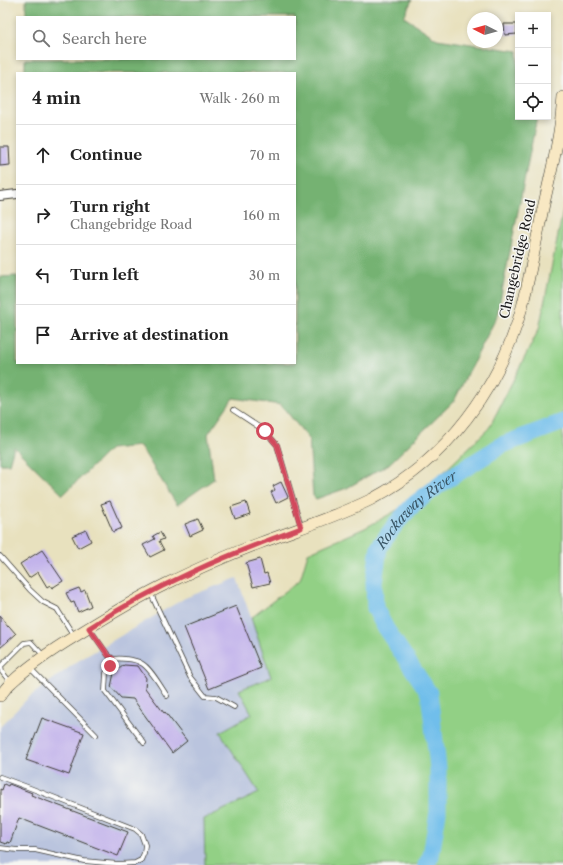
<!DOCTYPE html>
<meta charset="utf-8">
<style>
:root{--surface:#fff;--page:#f2f2f2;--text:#222;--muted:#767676;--line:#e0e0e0}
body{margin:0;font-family:"Libre Caslon Text",serif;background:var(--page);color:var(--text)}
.controls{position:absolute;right:12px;top:12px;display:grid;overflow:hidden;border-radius:0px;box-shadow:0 2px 6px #0003}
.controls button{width:36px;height:36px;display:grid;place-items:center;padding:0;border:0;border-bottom:1px solid var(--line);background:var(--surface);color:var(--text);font:20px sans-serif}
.compass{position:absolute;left:467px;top:12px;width:36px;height:36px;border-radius:50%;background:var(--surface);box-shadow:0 2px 6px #0003;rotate:276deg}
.stop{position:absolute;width:12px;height:12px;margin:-9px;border:3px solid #d1495b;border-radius:50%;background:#fff}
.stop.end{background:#d1495b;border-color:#fff;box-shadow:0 1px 4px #0008}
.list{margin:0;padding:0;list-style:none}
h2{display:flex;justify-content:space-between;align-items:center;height:52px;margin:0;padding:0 16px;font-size:17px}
h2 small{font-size:13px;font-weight:400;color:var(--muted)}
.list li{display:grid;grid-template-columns:26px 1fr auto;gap:12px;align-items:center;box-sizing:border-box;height:60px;padding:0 16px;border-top:1px solid var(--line)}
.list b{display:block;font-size:15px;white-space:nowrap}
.list p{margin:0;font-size:13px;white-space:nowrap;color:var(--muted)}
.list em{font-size:13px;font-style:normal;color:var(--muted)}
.icon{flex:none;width:22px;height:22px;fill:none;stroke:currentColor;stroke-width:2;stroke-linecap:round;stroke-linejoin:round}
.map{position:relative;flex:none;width:563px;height:865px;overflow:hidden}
.search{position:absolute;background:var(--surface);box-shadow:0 2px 6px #0003;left:16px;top:16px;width:280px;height:44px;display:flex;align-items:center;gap:10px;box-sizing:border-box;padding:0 14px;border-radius:0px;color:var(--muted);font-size:15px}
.panel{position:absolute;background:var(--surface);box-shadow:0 2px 6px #0003;left:16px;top:72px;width:280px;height:292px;border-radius:0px}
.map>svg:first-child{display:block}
</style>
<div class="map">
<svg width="563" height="865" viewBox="0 0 563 865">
<rect width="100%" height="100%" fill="#f6f6f2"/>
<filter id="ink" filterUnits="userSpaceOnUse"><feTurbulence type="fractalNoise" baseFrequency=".025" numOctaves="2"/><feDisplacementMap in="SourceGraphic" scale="8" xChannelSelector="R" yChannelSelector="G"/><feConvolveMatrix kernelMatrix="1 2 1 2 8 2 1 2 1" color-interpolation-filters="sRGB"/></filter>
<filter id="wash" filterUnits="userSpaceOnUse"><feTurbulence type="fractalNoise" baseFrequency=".012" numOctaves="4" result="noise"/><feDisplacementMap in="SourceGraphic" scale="16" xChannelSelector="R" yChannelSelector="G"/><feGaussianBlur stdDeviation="0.9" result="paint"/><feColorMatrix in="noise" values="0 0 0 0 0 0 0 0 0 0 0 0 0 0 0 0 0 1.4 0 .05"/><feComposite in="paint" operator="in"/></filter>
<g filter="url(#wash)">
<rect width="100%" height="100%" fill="#e8e1be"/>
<path fill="#bac4de" d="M237,578L272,677L239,690L252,714L220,732L259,793L204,819L205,865H0V727L28,698L78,661L185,598Z"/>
<path fill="#92d085" stroke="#577650" d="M563,210V865H205L204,819L259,793L220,732L252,714L239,690L271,677L251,618L300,580L308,553L365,528L415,500L489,428L539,329Z"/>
<path fill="#75b272" stroke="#486747" d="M26,0H412L404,17L437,39L518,51V117H537L497,316L454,401L389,464L347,488L316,499L313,496L309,439L281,405L233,398L208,434L214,479L177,505L140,446L110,449L63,495L14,447L9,464H0V277L17,276V363H295V73H25V59H295V17H26Z"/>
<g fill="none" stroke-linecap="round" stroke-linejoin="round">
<path stroke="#70beeb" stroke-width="17" id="s1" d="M426,865L431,856L438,812V768L436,750L429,693L386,629L375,608L374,582L379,547L395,525L413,505L442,483L502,445L563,422"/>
</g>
<g id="blocks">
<path fill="#c2b3eb" d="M504,24H517V34L505,35Z
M0,147H9L10,165L0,166Z
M281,482L288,497L276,503L271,492L275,490L273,486Z
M110,501L122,528L113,532L101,504Z
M246,502L250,514L235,519L231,507Z
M198,519L203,530L190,536L185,524Z
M86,530L91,541L78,548L72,536Z
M160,532L164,539L159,541L164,550L150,557L143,545L155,539L153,536Z
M42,550L63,581L52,588L50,585L47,587L38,572L29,578L20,564Z
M260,559L264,574L267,573L270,583L253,587L246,563Z
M79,588L81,592L85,590L91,606L78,612L74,602L71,603L66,593Z
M236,606L261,668L209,689L184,627Z
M0,616L8,627L9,626L16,634L0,648Z
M124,665L138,666L146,678L145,688L164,713L165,712L187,741L172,753L133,699L121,698L111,687L114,673Z
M42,718L84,733L69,775L26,760Z
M4,784L8,786L9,784L32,793L31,795L128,832L118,856L19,818L10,843L7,842L6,844L0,842V789L2,790Z"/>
</g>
</g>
<g filter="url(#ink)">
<use href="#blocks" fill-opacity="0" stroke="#3b3a34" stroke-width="1"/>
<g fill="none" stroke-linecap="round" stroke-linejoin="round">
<g stroke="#3b3a34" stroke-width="5.5">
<path id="service" d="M233,410L265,431L277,445L301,526
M0,556L30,590L43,602L57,609L74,636
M150,592L190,677L205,696L216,697L234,707
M89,628L108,655L113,659C120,658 135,659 141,663C150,667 161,687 167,696
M113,659L111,666L106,673L105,691L144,743
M30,668L96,735
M11,683L2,672L1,666L24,643L31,642L43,655
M0,777L30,788L135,829L141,834L145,845L144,853L141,860L135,863L118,864L84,861L35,850H17L0,848"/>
</g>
<g stroke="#3b3a34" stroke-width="10">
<path id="minor" d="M0,196L17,194"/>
</g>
<g stroke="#3b3a34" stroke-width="12">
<path id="secondary" d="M0,696C4,691 7,686 12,682C31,664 54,649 77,635C106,617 135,599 166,584C197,569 228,555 260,543C297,529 336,517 372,499C447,459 500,388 522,307C529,281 533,255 539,228C545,196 554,164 559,132C561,120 562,108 563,97"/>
</g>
<use href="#service" stroke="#fff" stroke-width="4"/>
<use href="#minor" stroke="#fff" stroke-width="8"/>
<use href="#secondary" stroke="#f8e8c3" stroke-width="11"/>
</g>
</g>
<g fill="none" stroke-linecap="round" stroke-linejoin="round" filter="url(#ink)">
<path stroke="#d1495b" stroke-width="5" d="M110,666L113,659L108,655L89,628C155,585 227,555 301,528L277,445L265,431"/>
</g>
<g text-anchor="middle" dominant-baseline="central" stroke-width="3" stroke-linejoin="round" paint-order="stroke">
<g font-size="13" fill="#1c1c1c" stroke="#f6f6f2">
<text transform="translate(517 259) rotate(-77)">Changebridge Road</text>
</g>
<g font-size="14" font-style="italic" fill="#395564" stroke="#f6f6f2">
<text stroke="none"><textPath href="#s1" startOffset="390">Rockaway River</textPath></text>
</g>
</g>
</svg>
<div class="controls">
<button>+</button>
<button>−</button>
<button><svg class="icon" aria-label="locate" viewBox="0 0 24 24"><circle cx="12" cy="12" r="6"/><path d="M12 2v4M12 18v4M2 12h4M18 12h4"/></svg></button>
</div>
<svg class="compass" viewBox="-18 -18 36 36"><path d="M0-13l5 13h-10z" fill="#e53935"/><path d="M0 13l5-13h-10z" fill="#767676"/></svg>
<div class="stop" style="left:265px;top:431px"></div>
<div class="stop end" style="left:110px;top:666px"></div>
<div class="search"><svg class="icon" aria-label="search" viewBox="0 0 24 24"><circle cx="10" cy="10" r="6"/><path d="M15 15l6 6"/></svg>Search here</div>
<section class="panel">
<h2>4 min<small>Walk · 260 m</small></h2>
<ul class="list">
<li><svg class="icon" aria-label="ahead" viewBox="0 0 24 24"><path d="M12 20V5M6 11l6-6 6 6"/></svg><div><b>Continue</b></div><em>70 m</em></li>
<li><svg class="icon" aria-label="right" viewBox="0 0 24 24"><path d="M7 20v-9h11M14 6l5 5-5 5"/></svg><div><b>Turn right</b><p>Changebridge Road</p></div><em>160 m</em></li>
<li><svg class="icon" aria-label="left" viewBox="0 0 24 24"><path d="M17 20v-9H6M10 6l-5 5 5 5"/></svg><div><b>Turn left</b></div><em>30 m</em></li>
<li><svg class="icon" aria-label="arrive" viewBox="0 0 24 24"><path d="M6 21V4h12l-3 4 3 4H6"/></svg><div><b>Arrive at destination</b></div></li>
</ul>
</section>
</div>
